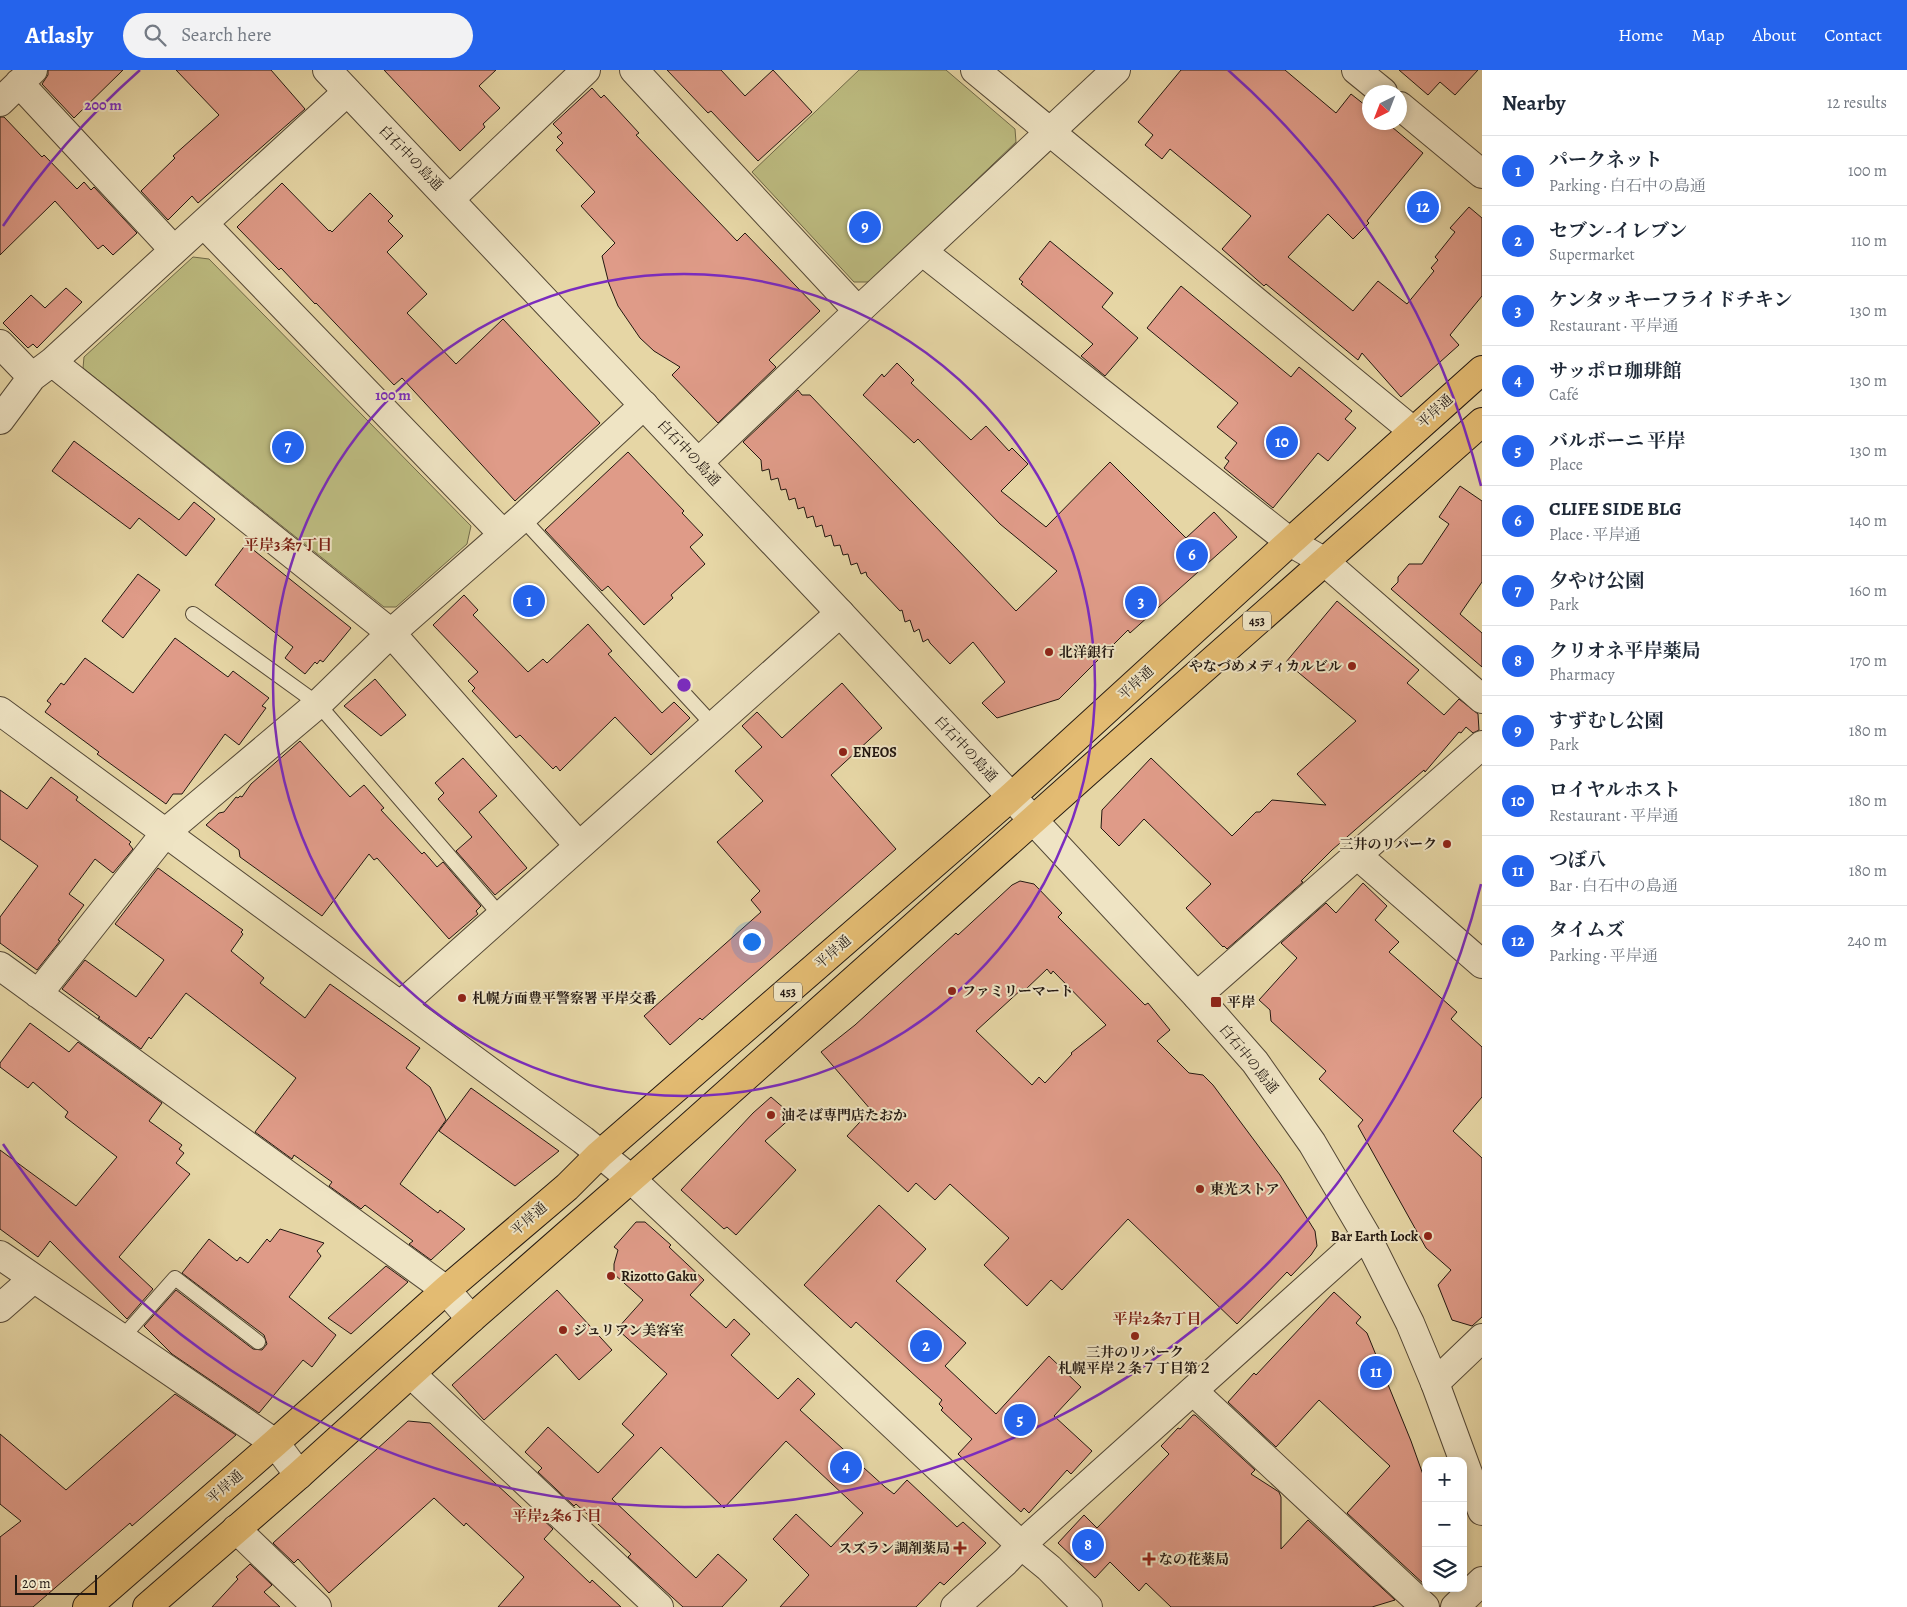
<!DOCTYPE html>
<meta charset="utf-8">
<style>
:root{--surface:#fff;--page:#f2f2f3;--text:#1f2937;--muted:#747a83;--line:#e0e1e3;--accent:#2563eb}
body{margin:0;font-family:Alegreya,"Noto Serif JP",serif;background:var(--page);color:var(--text)}
.controls{position:absolute;right:15px;bottom:15px;display:grid;overflow:hidden;border-radius:10px;box-shadow:0 2px 8px #0003}
.controls button{width:45px;height:45px;display:grid;place-items:center;padding:0;border:0;border-bottom:1px solid var(--line);background:var(--surface);color:var(--text);font:25px sans-serif}
.compass{position:absolute;left:1362px;top:15px;width:45px;height:45px;border-radius:50%;background:var(--surface);box-shadow:0 2px 8px #0003;rotate:222deg}
.scale{position:absolute;left:15px;bottom:12px;width:82px;box-sizing:border-box;padding-left:5px;border:2px solid #231811;border-top:0;font-size:14px;line-height:18px;white-space:nowrap;color:#231811;-webkit-text-stroke:4px #efe4c4;paint-order:stroke}
.you{position:absolute;left:751px;top:871px;width:18px;height:18px;margin:-12px;border:4px solid #fff;border-radius:50%;background:#1a73e8;box-shadow:0 0 0 8px #1a73e833}
.badge{display:grid;place-items:center;width:32px;height:32px;border-radius:50%;background:var(--accent);color:#fff;font-size:16px;font-weight:700}
.pin{position:absolute;translate:-50% -50%;border:2px solid #fff;box-shadow:0 1px 5px #0006}
.list{margin:0;padding:0;list-style:none}
h2{display:flex;justify-content:space-between;align-items:center;height:65px;margin:0;padding:0 20px;font-size:21px}
h2 small{font-size:16px;font-weight:400;color:var(--muted)}
.list li{display:grid;grid-template-columns:32px 1fr auto;gap:15px;align-items:center;box-sizing:border-box;height:70px;padding:0 20px;border-top:1px solid var(--line)}
.list b{display:block;font-size:19px;white-space:nowrap}
.list p{margin:0;font-size:16px;white-space:nowrap;color:var(--muted)}
.list em{font-size:16px;font-style:normal;color:var(--muted)}
.icon{flex:none;width:28px;height:28px;fill:none;stroke:currentColor;stroke-width:2;stroke-linecap:round;stroke-linejoin:round}
.map{position:relative;flex:none;width:1482px;height:1537px;overflow:hidden}
header{display:flex;align-items:center;gap:30px;box-sizing:border-box;height:70px;padding:0 25px;background:var(--accent);color:#fff}
header strong{font-size:24px}
nav{display:flex;gap:28px;margin-inline-start:auto;font-size:18px}
.search{width:350px;height:45px;background:var(--page);display:flex;align-items:center;gap:12px;box-sizing:border-box;padding:0 18px;border-radius:28px;color:var(--muted);font-size:19px}
main{display:flex}
aside{flex:1;background:var(--surface)}
.map>svg:first-child{display:block}
</style>
<header>
<strong>Atlasly</strong>
<div class="search"><svg class="icon" aria-label="search" viewBox="0 0 24 24"><circle cx="10" cy="10" r="6"/><path d="M15 15l6 6"/></svg>Search here</div>
<nav><a>Home</a><a>Map</a><a>About</a><a>Contact</a></nav>
</header>
<main>
<div class="map">
<svg width="1482" height="1537" viewBox="0 0 1482 1537">
<rect width="100%" height="100%" fill="#e6d6a5"/>
<filter id="stains"><feTurbulence type="fractalNoise" baseFrequency=".004" numOctaves="4"/><feColorMatrix values="0 0 0 0 .2 0 0 0 0 .09 0 0 0 0 .02 0 0 0 .5 -.17"/></filter>
<radialGradient id="worn" r=".72"><stop offset=".6" stop-color="#630" stop-opacity="0"/><stop offset="1" stop-color="#630" stop-opacity=".3"/></radialGradient>
<path fill="#bdbc81" stroke="#706a49" d="M859,0H946L1015,59L1016,72L870,212H854L752,102Z
M193,187L209,189L471,456L467,474L396,537H384L83,298L84,287Z"/>
<path fill="#df9b88" stroke="#231811" fill-rule="evenodd" d="M48,0H123L74,48L42,14L48,5Z
M176,0H271L305,39L198,133L192,126L168,150L141,121L175,88L173,86L219,45Z
M384,0H496L479,16L500,38L483,54L485,57L460,81Z
M667,0H721L745,26L773,0L812,42L758,91L711,41L708,43Z
M1181,0H1285L1336,43L1351,24L1370,39V52H1386L1423,83L1367,151L1369,153L1353,169L1328,144L1288,187L1353,241L1378,211L1407,234L1434,201L1431,198L1438,190L1435,187L1455,162L1450,158L1469,137L1482,148V226L1450,265L1459,275L1401,327L1362,283L1358,290L1266,214L1264,216L1222,179L1251,146L1170,79L1162,89L1145,75L1153,65L1138,52Z
M1399,0H1478L1455,25L1440,12L1428,25Z
M592,18L601,28L604,25L639,63L636,65L737,171L745,163L820,241L769,290L776,297L718,353L672,305L680,297L654,281L640,268L618,236L609,214L602,186L615,173L581,136L595,122L556,80L563,73L557,67L562,63L553,54Z
M0,47H4L42,87L44,85L77,119L84,112L91,120L94,117L137,163L113,185L103,175L98,179L55,131L0,185Z
M282,113L329,161L330,160L332,162L370,123L393,146L388,151L403,166L387,182L427,224L407,243L456,294L503,249L600,353L515,431L402,308L394,315L316,233L315,234L281,198L279,200L237,157Z
M1050,171L1113,223L1102,237L1138,268L1105,306L1081,286L1093,274L1021,214L1023,212L1019,209Z
M1181,216L1291,307L1299,297L1352,341L1345,349L1356,358L1328,391L1318,383L1273,438L1224,398L1229,391L1225,388L1237,373L1217,357L1238,333L1147,258Z
M66,218L82,232L37,278L33,274L28,278L3,253L31,225L45,238Z
M897,293L914,310L911,313L971,370L986,356L1009,381L1012,378L1028,394L1001,421L1046,457L1110,392L1186,468L1214,442L1237,467L1130,563L1128,560L1059,629L997,648L982,633L1005,612L973,572L950,594L930,573L928,569L923,572L919,559L914,562L910,550L905,552L902,540L900,541L867,506L866,502L861,504L857,493L851,495L848,484L843,485L840,475L834,476L831,465L825,467L822,455L816,457L813,446L807,448L804,437L798,439L795,428L789,430L786,419L781,420L778,408L771,410L769,399L762,401L761,390L743,372L798,320L802,325H810L1016,541L1057,501L1000,454L918,369L914,373L863,325L882,304L884,307Z
M74,371L179,450L194,432L215,449L186,486L139,448L130,459L52,401Z
M628,382L684,441L682,443L703,465L690,477L705,494L671,525L673,528L644,555L608,516L602,521L545,460Z
M1460,416L1482,431V512L1460,544L1482,563V597L1391,519L1398,512V507L1409,494H1422L1449,454L1439,447Z
M246,474L351,558L323,592L320,590L317,594L315,592L305,604L285,588L293,577L215,515Z
M138,504L160,520L123,568L102,551Z
M464,525L478,540L473,545L528,602L543,589L547,593L588,554L612,581L608,584L662,643L674,632L690,648L651,685L615,647L560,701L556,696L553,699L520,665L516,668L472,621L475,618L468,611L478,602L433,555Z
M1337,531L1419,600L1407,613L1444,645L1459,629L1478,644L1479,660L1473,663L1466,657L1461,663L1459,662L1425,702L1424,700L1332,780L1301,811L1303,812L1227,879L1224,876L1223,877L1186,838L1211,814L1144,749L1119,776L1101,758L1102,740L1151,688L1232,766L1256,742H1260L1272,730L1326,735L1297,704L1356,651L1286,592Z
M175,568L228,607L233,601L269,628L262,636L266,638L239,675L225,664L182,724H173L166,734L97,684L99,682L45,642L51,634L47,631L61,613L64,615L85,588L133,623Z
M375,609L406,645L381,666L344,636Z
M842,613L882,658L831,705L896,779L702,950L700,948L670,975L644,946L761,842L751,830L760,821L717,772L763,731L735,701L762,677L742,656L757,642L782,668Z
M300,671L350,727L364,715L384,738L381,740L422,784L424,782L437,797L443,792L481,836L476,841L478,844L449,869L377,788L374,790L369,784L322,846L240,787L239,780L206,755L219,743L224,742L236,727L238,728L240,726L242,727L251,714Z
M463,688L497,726L479,742L527,798L495,825L456,781L472,767L438,729L444,723L435,713Z
M51,707L78,727L76,730L131,772L129,774L133,779L113,803L95,789L69,824L84,835L58,870L60,871L37,900L0,873V847L38,796L0,769V720L27,739Z
M158,798L243,860L241,862L243,864L231,881L264,908L260,913L305,948L330,914L420,978L406,998L430,1017L446,1050L400,1114L438,1143L440,1140L465,1159L431,1190L409,1174L413,1171L365,1135L361,1139L329,1116L332,1112L294,1085L292,1089L255,1062L296,1008L186,923L151,969L149,967L141,979L98,948L100,947L62,919L85,890L136,927L164,890L115,854Z
M1020,811L1034,814L1062,843L1058,847L1145,935L1148,933L1170,960L1157,971L1189,1003L1203,1005L1213,1015L1280,1105L1315,1161L1317,1176L1311,1185L1291,1206L1287,1202L1237,1254L1128,1149L1062,1220L1051,1210L1027,1236L984,1195L1009,1168L950,1114L935,1130L916,1113L908,1122L847,1066L871,1040L821,982L855,955L956,863L958,865L1012,815ZM1047,899L1051,904L1053,901L1106,955L1071,983L1072,984L1045,1013L1039,1007L1032,1015L976,961L1023,918L1025,920Z
M1363,813L1387,836L1375,850L1399,872L1389,882L1457,942L1451,949L1482,977V1027L1453,1061L1482,1088V1247L1472,1256L1452,1250L1438,1215L1451,1200L1426,1178L1358,1056L1363,1050L1319,1009L1326,1001L1271,951L1270,940L1259,930L1297,888L1281,873L1326,833L1336,843Z
M30,953L69,982L78,972L162,1033L149,1051L182,1075L179,1079L184,1083L176,1093L190,1104L119,1187L153,1219L127,1249L50,1171L38,1187L0,1159V1080L76,1136L117,1087L65,1047L68,1042L33,1012L28,1018L0,997V993Z
M471,1018L559,1081L515,1116L439,1061Z
M771,1027L793,1046L765,1071L796,1100L736,1165L727,1157L724,1159L681,1120L753,1043Z
M879,1135L926,1179L896,1211L966,1273L945,1296L996,1344L1049,1286L1081,1317L1054,1346L1092,1381L1071,1404L1067,1400L1029,1443L1024,1438L1021,1442L958,1384L972,1369L941,1340L943,1338L939,1334L942,1330L856,1252L851,1258L804,1215Z
M636,1152H645L671,1175L669,1177L704,1210L690,1225L726,1258L734,1249L750,1264L731,1285L778,1329L798,1308L815,1324L800,1340L885,1417L894,1424L907,1410L957,1457L963,1452L986,1473L944,1515L940,1512L916,1537H780L809,1505L773,1469L796,1444L831,1477L863,1443L786,1371L724,1438L661,1377L612,1429L696,1508L718,1484L747,1510L722,1537H683L628,1487L631,1484L576,1434L574,1436L538,1402L542,1398L525,1382L548,1357L598,1403L634,1365L622,1354L667,1304L617,1259L643,1230L614,1204V1194L618,1180L614,1177Z
M280,1159L324,1173L317,1181L321,1186L289,1227L336,1265L312,1297L303,1290L259,1343L172,1284L144,1256L176,1220L253,1279L262,1280L267,1274L264,1265L182,1203L209,1169L237,1191L240,1187L248,1193L267,1169L270,1172Z
M386,1196L408,1212L351,1264L328,1248Z
M557,1220L612,1280L579,1310L556,1284L484,1350L452,1315Z
M1334,1222L1361,1247L1356,1253L1367,1263L1411,1371L1426,1413V1516L1347,1443L1390,1396L1319,1330L1276,1377L1228,1332L1254,1303L1256,1305Z
M175,1324L236,1365L132,1456L130,1453L33,1537H0V1467L21,1451L0,1434V1364L66,1420Z
M1193,1345H1195L1255,1400L1251,1404L1279,1422L1281,1427V1479L1308,1450L1395,1530L1372,1537H1171L1146,1513L1139,1521L1110,1492L1095,1508L1058,1473L1084,1445L1097,1458L1169,1384L1161,1376L1178,1358L1180,1359Z
M408,1351L430,1353L534,1449L538,1445L553,1459L544,1469L590,1513L592,1510L621,1537H498L524,1507L466,1453L464,1456L434,1428L329,1523L298,1489L294,1493L273,1473Z
M250,1494L272,1515L264,1522L280,1537H212L238,1509L236,1507Z"/>
<g fill="none" stroke-linecap="round" stroke-linejoin="round">
<g stroke="#544836" stroke-width="16">
<path id="service" d="M522,448L714,656
M193,544L318,634L501,846
M121,1269L175,1208L258,1272"/>
</g>
<g stroke="#544836" stroke-width="30">
<path id="minor" d="M634,0L858,241
M975,0L1413,361
M19,13L174,180
M0,32L33,0
M450,129L586,0
M204,154L503,464
M923,182L1290,472L1325,492L1482,629
M0,274L32,307
M52,292L391,563L579,776
M0,350L32,307L52,292L347,22
M698,393L858,241L1116,0
M0,641L583,1070L631,1109L1021,1475L1049,1498L1088,1537
M1357,785L1482,894
M0,896L446,1220L471,1249
M38,924L166,762L318,634L391,563L522,448L644,335
M1197,926L1482,675
M401,935L840,543
M0,1185L275,1373L299,1405
M0,1238L33,1209
M411,1304L659,1537
M1435,1313L1482,1268
M1193,1321L1425,1537
M236,1459L317,1537
M1455,1537L1482,1511"/>
</g>
<g stroke="#544836" stroke-width="30">
<path id="tertiary" d="M327,0L840,543L1197,926L1255,992L1312,1073L1366,1165L1410,1253L1435,1313L1482,1441
M1356,0L1383,22
M1400,36L1482,104
M955,1537L1005,1492L1021,1475L1366,1165"/>
</g>
<g stroke="#231811" stroke-width="30">
<path id="trunk" d="M87,1537L275,1373L446,1220L567,1117L599,1085L1011,727L1290,472L1482,300
M147,1537L299,1405L471,1249L658,1085L1087,702L1482,352"/>
</g>
<use href="#service" stroke="#efe4c4" stroke-width="14"/>
<use href="#minor" stroke="#efe4c4" stroke-width="28"/>
<use href="#tertiary" stroke="#efe4c4" stroke-width="28"/>
<use href="#trunk" stroke="#e3bb72" stroke-width="28"/>
</g>
<g fill="none" stroke="#7b2cbf" stroke-width="2.5">
<circle cx="684" cy="615" r="411"/>
<path d="M1481 814A821 821 0 0 1 3 1074M3 156A821 821 0 0 1 140 0M1228 0A821 821 0 0 1 1481 416"/>
</g>
<g fill="#8f2418" stroke="#efe4c4" stroke-width="2">
<circle cx="1049" cy="582" r="5"/>
<circle cx="1352" cy="596" r="5"/>
<circle cx="843" cy="682" r="5"/>
<circle cx="1447" cy="774" r="5"/>
<circle cx="952" cy="921" r="5"/>
<circle cx="462" cy="928" r="5"/>
<rect x="1210" y="926" width="12" height="12" rx="2.5"/>
<circle cx="771" cy="1045" r="5"/>
<circle cx="1200" cy="1119" r="5"/>
<circle cx="1428" cy="1166" r="5"/>
<circle cx="611" cy="1206" r="5"/>
<circle cx="563" cy="1260" r="5"/>
<circle cx="1135" cy="1266" r="5"/>
<path d="M957.5 1470.5h5v5h5v5h-5v5h-5v-5h-5v-5h5z"/>
<path d="M1146.5 1481.5h5v5h5v5h-5v5h-5v-5h-5v-5h5z"/>
</g>
<g text-anchor="middle" dominant-baseline="central" stroke-width="4" stroke-linejoin="round" paint-order="stroke">
<g fill="#efe4c4" stroke="#605547" stroke-width="1">
<rect x="1243" y="541.5" width="28" height="19" rx="4"/>
<rect x="774" y="912.5" width="28" height="19" rx="4"/>
</g>
<g font-size="12" font-weight="bold" fill="#231811">
<text x="1257" y="551">453</text>
<text x="788" y="922">453</text>
</g>
<g font-size="14" fill="#231811" stroke="#efe4c4">
<text transform="translate(411 88) rotate(46)">白石中の島通</text>
<text transform="translate(1435 341) rotate(-42)">平岸通</text>
<text transform="translate(689 383) rotate(47)">白石中の島通</text>
<text transform="translate(1136 613) rotate(-43)">平岸通</text>
<text transform="translate(966 679) rotate(47)">白石中の島通</text>
<text transform="translate(833 882) rotate(-41)">平岸通</text>
<text transform="translate(1249 989) rotate(51)">白石中の島通</text>
<text transform="translate(529 1149) rotate(-41)">平岸通</text>
<text transform="translate(225 1417) rotate(-41)">平岸通</text>
</g>
<g font-size="14" font-weight="bold" fill="#231811" stroke="#efe4c4" text-anchor="start">
<text x="1059" y="582">北洋銀行</text>
<text x="1342" y="596" text-anchor="end">やなづめメディカルビル</text>
<text x="853" y="682">ENEOS</text>
<text x="1437" y="774" text-anchor="end">三井のリパーク</text>
<text x="962" y="921">ファミリーマート</text>
<text x="472" y="928">札幌方面豊平警察署 平岸交番</text>
<text x="1227" y="932">平岸</text>
<text x="781" y="1045">油そば専門店たおか</text>
<text x="1210" y="1119">東光ストア</text>
<text x="1418" y="1166" text-anchor="end">Bar Earth Lock</text>
<text x="621" y="1206">Rizotto Gaku</text>
<text x="573" y="1260">ジュリアン美容室</text>
<text x="1135" y="1282" text-anchor="middle">三井のリパーク<tspan x="1135" dy="16">札幌平岸２条７丁目第２</tspan></text>
<text x="950" y="1478" text-anchor="end">スズラン調剤薬局</text>
<text x="1159" y="1489">なの花薬局</text>
</g>
<g font-size="15" font-weight="bold" fill="#7a1f14" stroke="#efe4c4">
<text x="288" y="475">平岸3条7丁目</text>
<text x="1157" y="1249">平岸2条7丁目</text>
<text x="557" y="1446">平岸2条6丁目</text>
</g>
</g>
<circle cx="684" cy="615" r="8" fill="#7b2cbf" stroke="#efe4c4" stroke-width="2.5"/>
<g font-size="15" text-anchor="middle" font-weight="bold" fill="#7b2cbf" stroke="#efe4c4" stroke-width="4" stroke-linejoin="round" paint-order="stroke">
<text x="103" y="40">200 m</text>
<text x="393" y="330">100 m</text>
</g>
<rect width="100%" height="100%" filter="url(#stains)"/>
<rect width="100%" height="100%" fill="url(#worn)"/>
</svg>
<div class="controls">
<button>+</button>
<button>−</button>
<button><svg class="icon" aria-label="layers" viewBox="0 0 24 24"><path d="M12 4l9 5-9 5-9-5zM3 14l9 5 9-5"/></svg></button>
</div>
<svg class="compass" viewBox="-18 -18 36 36"><path d="M0-13l5 13h-10z" fill="#e53935"/><path d="M0 13l5-13h-10z" fill="#747a83"/></svg>
<div class="scale">20 m</div>
<div class="you"></div>
<div class="pin badge" style="left:529px;top:531px">1</div>
<div class="pin badge" style="left:926px;top:1276px">2</div>
<div class="pin badge" style="left:1141px;top:532px">3</div>
<div class="pin badge" style="left:846px;top:1397px">4</div>
<div class="pin badge" style="left:1020px;top:1350px">5</div>
<div class="pin badge" style="left:1192px;top:485px">6</div>
<div class="pin badge" style="left:288px;top:377px">7</div>
<div class="pin badge" style="left:1088px;top:1475px">8</div>
<div class="pin badge" style="left:865px;top:157px">9</div>
<div class="pin badge" style="left:1282px;top:372px">10</div>
<div class="pin badge" style="left:1376px;top:1302px">11</div>
<div class="pin badge" style="left:1423px;top:137px">12</div>
</div>
<aside>
<h2>Nearby<small>12 results</small></h2>
<ul class="list">
<li><span class="badge">1</span><div><b>パークネット</b><p>Parking · 白石中の島通</p></div><em>100 m</em></li>
<li><span class="badge">2</span><div><b>セブン-イレブン</b><p>Supermarket</p></div><em>110 m</em></li>
<li><span class="badge">3</span><div><b>ケンタッキーフライドチキン</b><p>Restaurant · 平岸通</p></div><em>130 m</em></li>
<li><span class="badge">4</span><div><b>サッポロ珈琲館</b><p>Café</p></div><em>130 m</em></li>
<li><span class="badge">5</span><div><b>バルボーニ 平岸</b><p>Place</p></div><em>130 m</em></li>
<li><span class="badge">6</span><div><b>CLIFE SIDE BLG</b><p>Place · 平岸通</p></div><em>140 m</em></li>
<li><span class="badge">7</span><div><b>夕やけ公園</b><p>Park</p></div><em>160 m</em></li>
<li><span class="badge">8</span><div><b>クリオネ平岸薬局</b><p>Pharmacy</p></div><em>170 m</em></li>
<li><span class="badge">9</span><div><b>すずむし公園</b><p>Park</p></div><em>180 m</em></li>
<li><span class="badge">10</span><div><b>ロイヤルホスト</b><p>Restaurant · 平岸通</p></div><em>180 m</em></li>
<li><span class="badge">11</span><div><b>つぼ八</b><p>Bar · 白石中の島通</p></div><em>180 m</em></li>
<li><span class="badge">12</span><div><b>タイムズ</b><p>Parking · 平岸通</p></div><em>240 m</em></li>
</ul>
</aside>
</main>
